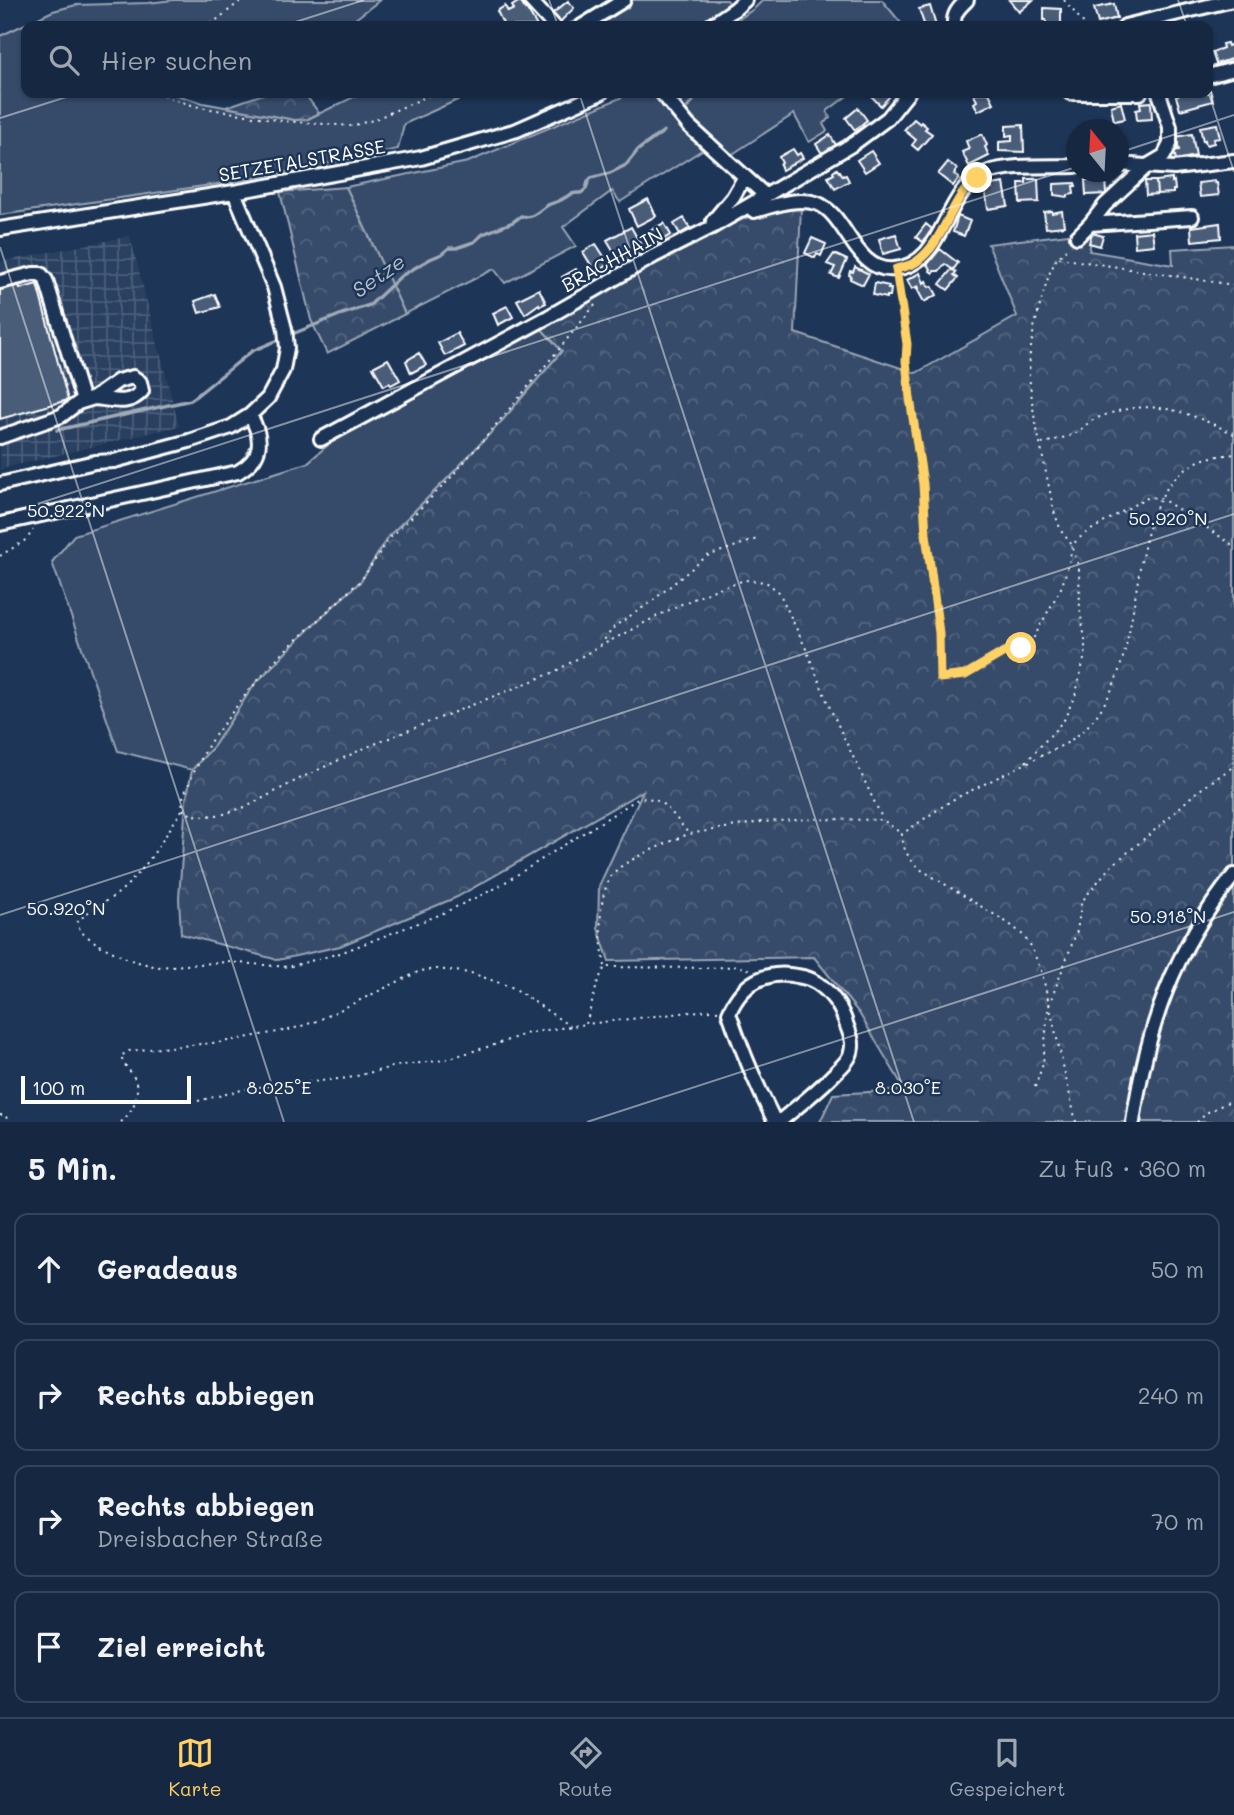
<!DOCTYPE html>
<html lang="de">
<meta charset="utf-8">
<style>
:root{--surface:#162841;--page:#1f3048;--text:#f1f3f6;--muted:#9ea6b1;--line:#35445a;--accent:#ffd166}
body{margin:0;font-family:Mali,sans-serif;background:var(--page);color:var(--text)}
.compass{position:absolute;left:1066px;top:119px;width:63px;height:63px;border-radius:50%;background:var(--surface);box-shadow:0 2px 5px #0004;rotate:342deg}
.scale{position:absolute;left:21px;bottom:18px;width:170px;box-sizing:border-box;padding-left:7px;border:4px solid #fff;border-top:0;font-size:19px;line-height:24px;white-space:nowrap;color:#fff;-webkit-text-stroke:5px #1d3557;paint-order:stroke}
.stop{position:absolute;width:21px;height:21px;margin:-16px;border:5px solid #ffd166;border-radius:50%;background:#fff}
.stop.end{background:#ffd166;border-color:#fff;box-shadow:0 2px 7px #0008}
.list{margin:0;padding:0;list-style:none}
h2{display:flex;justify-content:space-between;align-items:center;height:91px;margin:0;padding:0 28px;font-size:30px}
h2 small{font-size:23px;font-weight:400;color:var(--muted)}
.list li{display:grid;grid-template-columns:46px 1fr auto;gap:21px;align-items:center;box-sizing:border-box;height:112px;margin:0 14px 14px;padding:0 14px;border:2px solid var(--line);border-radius:14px}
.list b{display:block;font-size:26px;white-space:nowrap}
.list p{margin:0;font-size:23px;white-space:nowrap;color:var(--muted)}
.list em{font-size:23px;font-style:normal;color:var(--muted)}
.icon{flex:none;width:38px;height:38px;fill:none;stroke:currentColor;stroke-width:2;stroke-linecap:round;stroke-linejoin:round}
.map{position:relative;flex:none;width:1234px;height:1122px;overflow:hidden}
.search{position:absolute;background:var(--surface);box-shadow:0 2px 5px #0004;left:21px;right:21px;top:21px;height:77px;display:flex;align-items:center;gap:18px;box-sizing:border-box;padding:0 24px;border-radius:14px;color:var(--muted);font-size:26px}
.sheet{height:595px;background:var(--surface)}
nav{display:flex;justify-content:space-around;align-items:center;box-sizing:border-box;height:98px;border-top:2px solid var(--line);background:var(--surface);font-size:19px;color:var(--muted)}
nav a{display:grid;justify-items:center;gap:4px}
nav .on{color:var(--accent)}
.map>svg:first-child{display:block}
</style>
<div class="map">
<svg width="1234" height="1122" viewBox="0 0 1234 1122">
<defs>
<pattern id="industrial-grid" width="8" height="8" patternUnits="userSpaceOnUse" patternTransform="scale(1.75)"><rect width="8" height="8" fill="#2a4161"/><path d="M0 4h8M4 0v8" fill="none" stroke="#4a5e79"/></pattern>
<pattern id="forest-crowns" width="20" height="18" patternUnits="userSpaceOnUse" patternTransform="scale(1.75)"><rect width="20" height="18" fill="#364b69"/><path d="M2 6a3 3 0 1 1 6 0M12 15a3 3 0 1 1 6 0" fill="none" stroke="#546680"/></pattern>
</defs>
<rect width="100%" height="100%" fill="#1d3557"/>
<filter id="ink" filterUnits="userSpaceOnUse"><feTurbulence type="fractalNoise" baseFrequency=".0143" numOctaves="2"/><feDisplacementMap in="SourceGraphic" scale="14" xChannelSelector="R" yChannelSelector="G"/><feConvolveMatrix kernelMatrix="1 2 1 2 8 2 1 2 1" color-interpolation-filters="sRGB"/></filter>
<g filter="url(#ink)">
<path fill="url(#industrial-grid)" d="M130,236L179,426L0,469V262Z"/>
<path fill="#364b69" stroke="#9aa5b4" stroke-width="2" d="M173,0H380L354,20L341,26H26V93H170L203,103L295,120L308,119L362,93H473L404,124L398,149L246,180L0,215V36L53,11L76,5L148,3Z
M619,0H727L730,4L696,26H564Z
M763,0H882L901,23L897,26H729L755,8Z
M632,93H653L702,150L620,202L612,191L563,227L576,246L505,283L494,269L405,314L346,187L468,162Z
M673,93H851L827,111L830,118L823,124L827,131L809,142L794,114L728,157L717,141L689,115Z
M539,326L562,351L501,422L447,479L389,536L361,581L314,624L254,685L214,746L192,770L118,751L52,562L74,535L307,463L358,419Z"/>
<path fill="url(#forest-crowns)" stroke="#9aa5b4" stroke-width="2" d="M266,93H304L319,113L308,119L295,120L226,107Z
M346,187L405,314L327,354L311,320L280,192Z
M801,208L795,333L916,373L1017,316L988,244L1093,231L1089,251L1173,265L1172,249L1234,245V1122H820L833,1094L905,1090L859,1013L814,957L609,961L598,928L599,886L643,791L457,897L340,946L278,960L181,934L179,898L186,801L192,770L214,746L254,685L314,624L361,581L389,536L447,479L501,422L562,351L539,326L658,258L748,217Z"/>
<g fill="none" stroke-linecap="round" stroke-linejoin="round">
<path stroke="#a0aab8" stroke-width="3.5" d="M740,26V24
M688,107L699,93
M290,335L342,314L370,305L401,276L430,259L442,254L449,248H456L474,242L483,234L513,222L521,216C534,219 538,211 548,205C551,203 555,203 559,201C567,197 571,192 581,193L586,189L588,182L591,178L610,173L626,165L638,150L664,131
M57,430L191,400L252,351L283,338"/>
</g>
<path fill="#4a5d79" stroke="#fff" stroke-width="2" d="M1009,0H1033L1019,12Z
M520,1L525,9L526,8L537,26H504L497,11L505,6L508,12L514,9L512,6Z
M568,1L574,8L559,23L552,14Z
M1114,4L1117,18L1098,23L1094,8Z
M930,6L936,26H923L922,25L924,24L919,9Z
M1044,8L1061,9V24H1046V20H1044Z
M1227,43L1228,46L1234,44V58L1216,64L1212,52L1223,48L1222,44Z
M1208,90H1210L1213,101L1180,110L1176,96L1181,94L1180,93H1208Z
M875,93H884L889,97L881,106L872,97Z
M973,93H989L994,103L978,111L974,103L977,101Z
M1151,102L1152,119L1137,120L1136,110L1141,109L1140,103Z
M1121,103L1125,119L1114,121L1111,106Z
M858,108L867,120L855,130L846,118Z
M914,119L920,124L921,122L927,127L925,129L932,134L918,150L912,145L916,140L904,130Z
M1217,124L1220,138L1213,139L1214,143L1206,145L1205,140L1203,141L1200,127Z
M1023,125L1024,152L999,151V142L1012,141V135L1006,136V126Z
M982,134L987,145L985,147L989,156L969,166L962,152L969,149L966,141Z
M1192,134L1196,156L1176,160L1174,151L1179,150L1176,137Z
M830,135L836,145L825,153L821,152L816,144Z
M793,149L797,155L800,153L803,158L782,170L780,165L782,163L779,157Z
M871,151L879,163L865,172L857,160Z
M948,162L957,169L954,174L959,178L953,186L938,174Z
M837,169L839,172L840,171L843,176L846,175L849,181L835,189L828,177L834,174L833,172Z
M1097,178H1105L1106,194L1086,195L1085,180H1097Z
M1026,179H1038L1039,202L1020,203L1019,183H1026Z
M1172,179V182L1174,181L1175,190H1173V193L1157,194L1156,181Z
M1145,181H1156L1157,194L1146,195Z
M1215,181V183H1217L1219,195L1200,197L1198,183Z
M1004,183L1008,206L988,209L985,190L992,188V185Z
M1075,183L1076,186H1073L1074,194L1068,195V197L1054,195V184Z
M648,199L656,216L637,226L629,209Z
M1052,211V213L1062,211L1064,226L1046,228L1044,212Z
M958,216L970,221L964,236L953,232Z
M684,218L690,228L680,234L674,224Z
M664,223L671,235L655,244L649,231Z
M1220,223L1221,238L1192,241L1191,227Z
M926,224L932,229L923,242L916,237Z
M631,227L641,245L635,249L638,255L622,265L607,240Z
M1152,231L1154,245L1135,247L1134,233Z
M1092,233L1103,236L1100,246L1089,243Z
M896,234L901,249L883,254L879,239Z
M812,238L826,244L821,256L817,254L815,258L805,253Z
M596,244L609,264L596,273L583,252Z
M940,249L958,263L953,270L945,264L939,271H934L933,273L930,271L931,269L927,265Z
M834,254L847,260L839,278L831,275L835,267L827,264Z
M855,267L869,274L863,285L850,279L851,276L849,275L850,271L853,272Z
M576,269L583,280L569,290L562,277Z
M952,269L956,272L954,275L958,278L948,290L940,284Z
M920,273L924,283L926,281L929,287L932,286L937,295L924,302L917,289L919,288L918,286L912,289L907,280Z
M18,280L20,289L37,284L68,400L0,419V285Z
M875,283L889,286L888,289H891L890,296H887V298L873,295Z
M539,289L546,303L540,306L539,304L525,314L517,300Z
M215,294L220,307L199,313L195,301Z
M507,306L513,317L498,325L493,313Z
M457,333L464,346L445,356L438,343Z
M419,353L426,365L411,373L406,361Z
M388,359L400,380L391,385L389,383L384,386L373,367Z"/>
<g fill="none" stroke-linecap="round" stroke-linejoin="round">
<g stroke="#fff" stroke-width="18">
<path id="minor" d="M530,0L554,26
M954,25C953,13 959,8 967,0
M582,26L624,0
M710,26L735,9L745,0
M1125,26L1233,0
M1208,76L1234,69
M662,93L689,126L765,195
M1070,93H1140
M1118,164L1174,168L1234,161
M748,206L754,211C773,206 796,197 816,203C847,213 854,273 894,269C947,264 941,191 986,173C1009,164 1051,167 1076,166
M1090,224L1192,217
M712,227L713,221L733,197L744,178
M0,229L234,192L421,158L517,130L601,93
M1077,237L1090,224L1105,205L1147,166L1164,156L1170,144V127L1159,93
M0,282L33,274H41L46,280L83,401
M0,437L61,416L78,403L94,398L118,381L133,377L140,382L142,391C128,407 112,399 94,398
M321,439L548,317L654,256L712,227L748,206L853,144L888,118L908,93
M0,484L95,462L114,461L189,441L231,427L250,415L268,398L283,370L287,348L285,329L274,287L234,192
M0,524L238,472C264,457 263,438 250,415
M775,1122C757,1087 742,1051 729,1013C742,983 765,970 797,976C804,977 811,979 817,983C832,993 842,1009 847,1026C851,1036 855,1046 849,1057C846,1063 840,1068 835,1073C818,1091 798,1106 779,1122
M1133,1122C1147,1027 1173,951 1234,875"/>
</g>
<path stroke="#fff" stroke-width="2" stroke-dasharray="2 5" stroke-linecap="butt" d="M1064,0L1086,26
M204,26L214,22L242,0
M157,93L171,99L199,107L283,121L351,126L373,120L435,93
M1059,258L1234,285
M897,280L907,344L906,361L910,398L923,483L927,534L939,633L941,678L965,675L972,672L995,657L1021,648L1033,639L1062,586L1070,559L1072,545L1084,534L1144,499L1151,497L1160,498L1194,519L1234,546
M595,305L518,399L448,481L390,538L362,579L280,655L242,699L210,742L194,772L183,797L182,809L192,815L207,816L224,814L248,806L305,776L367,747L552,673L600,646L677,606L719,588L745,580L766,582L779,592L806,649L830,708L883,820
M1042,444C1052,440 1070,437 1078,432C1084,428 1087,422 1095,419C1149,396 1184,410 1234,434
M0,556L27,539L33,530
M600,645L615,626L651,602L707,556L757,539
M1026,762L1064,720L1076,693L1085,655V639L1080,611L1079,568L1072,545L1061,531L1054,511L1034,415L1029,376L1030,354L1034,328L1043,294L1050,272L1056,260L1068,247
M182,810C162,840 146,871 117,894C103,904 87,910 77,923L81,932L99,945L130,960L157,967L227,962L288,967L340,953L439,915L496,888L636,800C661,791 674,817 689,834L761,822L813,819L883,820L902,834
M605,966C600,938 596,900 612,875C622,860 671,842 688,834
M1049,1005L1077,931L1081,905L1083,900L1109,868L1162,824L1194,794L1234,766
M718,1011L708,1010L586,1024L598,981L605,967L710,968L738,966L752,970
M1035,1087L1043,1064L1048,1010
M198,1101L250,1088L349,1078L396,1066L443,1060L494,1045L528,1033L586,1024
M0,1115H5L9,1122
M121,1122C132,1113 141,1095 135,1080C132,1071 123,1066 121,1056L129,1051L222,1042L289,1030L317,1021L420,971L437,969L471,973L514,988L571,1027
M1076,1122L1042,973L1031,946L1021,933L1008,923L920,869C909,860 902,848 902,834L952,800L1065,744C1165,684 1108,506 1197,462C1208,456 1222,456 1234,454
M1197,1122L1208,1112L1234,1099"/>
<use href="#minor" stroke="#1d3557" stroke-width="12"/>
</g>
</g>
<g fill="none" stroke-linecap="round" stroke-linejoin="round" filter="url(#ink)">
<path stroke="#ffd166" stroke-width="9" d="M977,178C949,200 946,241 916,262C910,266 903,267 896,269L907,344L906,361L910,398L923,484L926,534L939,633L940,678L965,675L1004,652L1021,648"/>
</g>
<path fill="none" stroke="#fff" stroke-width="2" stroke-opacity="0.45" d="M549,0L558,26M1178,0L1187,26M283,26L364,0M1208,91L1234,172M579,93L914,1122M0,118L79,93M1118,153L1234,115M0,247L284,1122M0,516L1076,167M0,915L1234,514M587,1122L1234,912"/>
<g text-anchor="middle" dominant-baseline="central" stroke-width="5" stroke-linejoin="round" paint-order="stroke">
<g font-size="19" fill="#fff" stroke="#1d3557">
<text transform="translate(302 160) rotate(-10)">SETZETALSTRASSE</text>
<text transform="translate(612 259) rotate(-29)">BRACHHAIN</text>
</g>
<g font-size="21" font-style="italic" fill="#b8c0ca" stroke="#1d3557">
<text transform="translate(378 275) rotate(-35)">Setze</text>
</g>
</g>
<g font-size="18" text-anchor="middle" fill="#fff" stroke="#1d3557" stroke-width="5" stroke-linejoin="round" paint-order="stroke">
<text x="66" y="517">50.922°N</text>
<text x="1168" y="525">50.920°N</text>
<text x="66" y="915">50.920°N</text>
<text x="1168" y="923">50.918°N</text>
<text x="279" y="1094">8.025°E</text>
<text x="908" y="1094">8.030°E</text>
</g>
</svg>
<svg class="compass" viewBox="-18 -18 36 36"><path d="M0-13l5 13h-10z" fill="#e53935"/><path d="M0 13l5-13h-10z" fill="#9ea6b1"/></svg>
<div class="scale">100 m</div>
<div class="stop" style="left:1021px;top:648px"></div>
<div class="stop end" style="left:977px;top:178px"></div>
<div class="search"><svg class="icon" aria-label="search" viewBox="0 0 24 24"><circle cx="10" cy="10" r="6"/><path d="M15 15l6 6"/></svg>Hier suchen</div>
</div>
<section class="sheet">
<h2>5 Min.<small>Zu Fuß · 360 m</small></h2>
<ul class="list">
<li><svg class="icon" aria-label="ahead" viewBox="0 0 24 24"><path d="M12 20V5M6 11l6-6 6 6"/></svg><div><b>Geradeaus</b></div><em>50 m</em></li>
<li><svg class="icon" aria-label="right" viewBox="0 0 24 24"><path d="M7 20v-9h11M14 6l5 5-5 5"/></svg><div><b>Rechts abbiegen</b></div><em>240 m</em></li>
<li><svg class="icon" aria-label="right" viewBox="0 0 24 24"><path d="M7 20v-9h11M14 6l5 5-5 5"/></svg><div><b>Rechts abbiegen</b><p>Dreisbacher Straße</p></div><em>70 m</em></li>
<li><svg class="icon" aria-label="arrive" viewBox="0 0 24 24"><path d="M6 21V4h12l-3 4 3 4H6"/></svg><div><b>Ziel erreicht</b></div></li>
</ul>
</section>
<nav>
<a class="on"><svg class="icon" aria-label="map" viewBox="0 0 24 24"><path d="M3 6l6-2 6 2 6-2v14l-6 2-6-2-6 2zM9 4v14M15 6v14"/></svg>Karte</a>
<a><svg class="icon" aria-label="directions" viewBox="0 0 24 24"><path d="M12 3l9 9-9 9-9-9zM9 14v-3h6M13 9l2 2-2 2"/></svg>Route</a>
<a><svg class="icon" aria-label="saved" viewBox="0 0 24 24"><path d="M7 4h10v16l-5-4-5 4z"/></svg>Gespeichert</a>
</nav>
